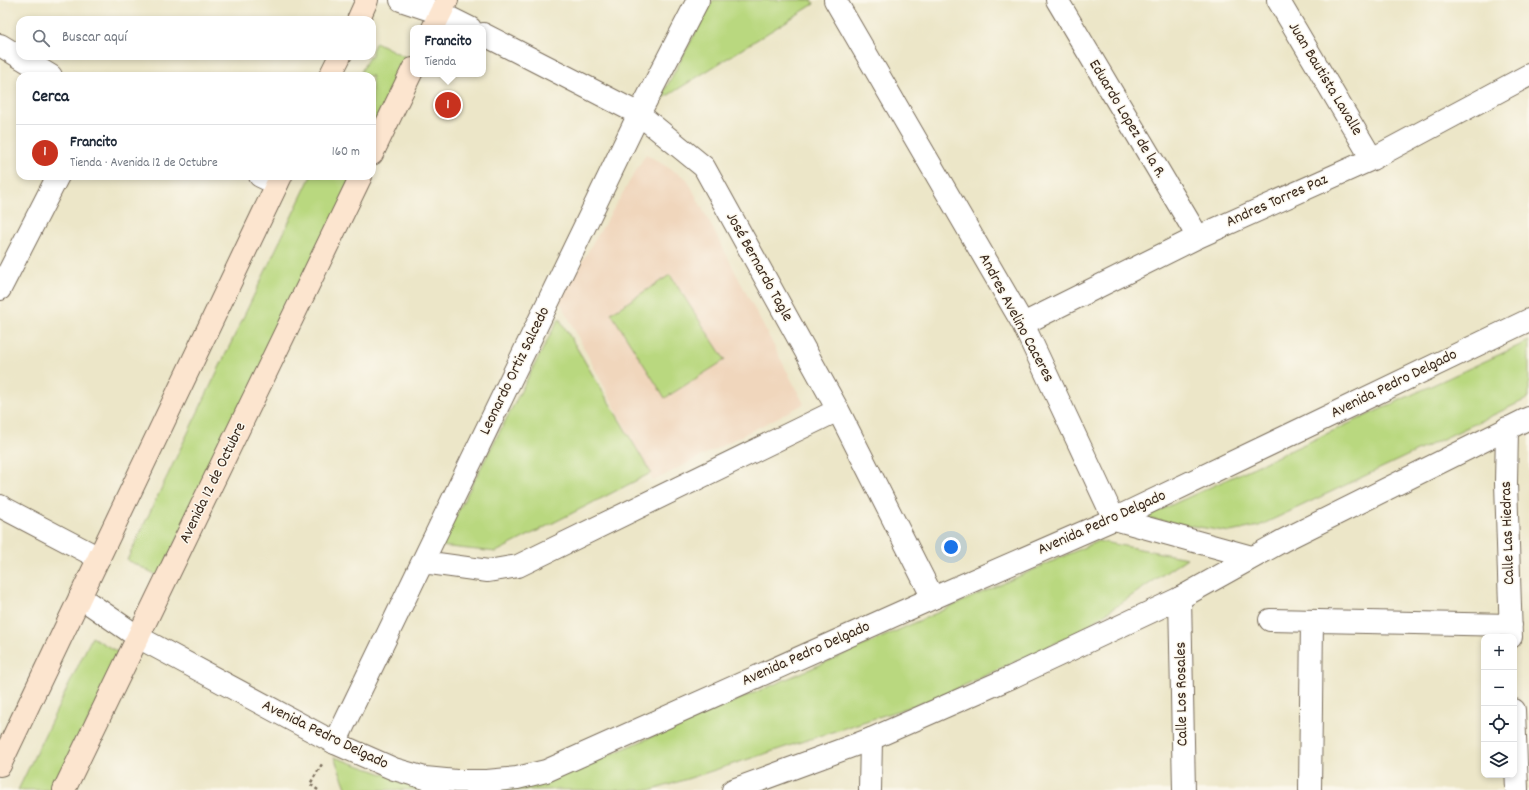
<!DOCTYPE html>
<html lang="es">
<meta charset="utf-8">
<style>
:root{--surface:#fff;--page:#f2f2f3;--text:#1f2937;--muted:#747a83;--line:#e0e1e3;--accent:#c8321e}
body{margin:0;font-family:Dekko,sans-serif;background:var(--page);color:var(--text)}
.controls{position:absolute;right:12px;bottom:12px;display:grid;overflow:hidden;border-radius:8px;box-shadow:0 2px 6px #0003}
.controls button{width:36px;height:36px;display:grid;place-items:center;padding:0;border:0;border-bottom:1px solid var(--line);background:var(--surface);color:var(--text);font:20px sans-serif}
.you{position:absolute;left:951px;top:547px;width:14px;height:14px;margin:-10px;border:3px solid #fff;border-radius:50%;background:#1a73e8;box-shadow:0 0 0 6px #1a73e833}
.badge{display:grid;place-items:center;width:26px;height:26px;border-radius:50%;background:var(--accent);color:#fff;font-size:13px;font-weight:700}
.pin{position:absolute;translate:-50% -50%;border:2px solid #fff;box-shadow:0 1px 4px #0006}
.popup{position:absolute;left:410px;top:25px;width:76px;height:52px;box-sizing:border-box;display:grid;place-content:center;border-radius:8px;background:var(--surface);filter:drop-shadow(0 1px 3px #0005);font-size:13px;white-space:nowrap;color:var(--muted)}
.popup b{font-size:15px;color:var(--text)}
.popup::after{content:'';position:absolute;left:50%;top:100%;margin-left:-8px;border:8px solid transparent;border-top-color:var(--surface)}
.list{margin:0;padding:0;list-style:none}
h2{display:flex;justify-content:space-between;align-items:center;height:52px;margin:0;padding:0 16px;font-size:17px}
h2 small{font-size:13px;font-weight:400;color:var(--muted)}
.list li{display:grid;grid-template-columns:26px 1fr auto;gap:12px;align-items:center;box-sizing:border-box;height:56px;padding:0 16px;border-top:1px solid var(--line)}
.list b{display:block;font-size:15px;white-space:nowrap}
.list p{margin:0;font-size:13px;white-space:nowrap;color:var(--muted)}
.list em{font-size:13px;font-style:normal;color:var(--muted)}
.icon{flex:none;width:22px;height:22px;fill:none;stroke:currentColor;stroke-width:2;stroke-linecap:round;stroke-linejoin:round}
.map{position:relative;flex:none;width:1529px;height:790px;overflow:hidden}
.search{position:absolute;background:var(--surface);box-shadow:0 2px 6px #0003;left:16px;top:16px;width:360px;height:44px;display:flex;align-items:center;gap:10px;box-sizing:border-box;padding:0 14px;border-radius:12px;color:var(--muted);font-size:15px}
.panel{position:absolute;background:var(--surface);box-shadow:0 2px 6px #0003;left:16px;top:72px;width:360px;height:108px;border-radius:12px}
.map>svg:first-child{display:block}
</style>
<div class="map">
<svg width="1529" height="790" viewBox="0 0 1529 790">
<rect width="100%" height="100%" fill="#fbf7ec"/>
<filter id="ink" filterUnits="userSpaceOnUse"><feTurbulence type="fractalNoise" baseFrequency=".025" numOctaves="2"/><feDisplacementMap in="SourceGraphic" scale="8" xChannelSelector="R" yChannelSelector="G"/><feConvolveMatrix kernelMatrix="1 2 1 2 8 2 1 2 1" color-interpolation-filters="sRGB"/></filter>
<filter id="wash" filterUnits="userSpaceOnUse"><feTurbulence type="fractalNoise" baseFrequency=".012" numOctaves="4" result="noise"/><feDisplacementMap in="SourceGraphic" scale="16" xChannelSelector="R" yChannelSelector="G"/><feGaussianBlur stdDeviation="0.9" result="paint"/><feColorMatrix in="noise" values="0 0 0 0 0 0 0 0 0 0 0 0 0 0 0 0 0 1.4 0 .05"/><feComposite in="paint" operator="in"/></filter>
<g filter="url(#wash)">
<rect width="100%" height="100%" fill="#ece6c8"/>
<path fill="#f0d6bc" d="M646,154L687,179L804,404L653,481L559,300Z"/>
<path fill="#b9d87f" stroke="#7a814e" d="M713,0H812L814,4L659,101Z
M376,42L413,61L372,149V76H359L369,56H372V50Z
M311,176H359L159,576L127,560Z
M670,275L725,360L665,398L611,313Z
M559,318L651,473L496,552L440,546Z
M1529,341V398L1259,526L1230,532L1143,518Z
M1098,541L1187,558L1077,633L937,698L653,790H447L539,785L838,657Z
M92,637L121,654L54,790H18Z
M334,757L430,790H347Z"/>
</g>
<g filter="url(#ink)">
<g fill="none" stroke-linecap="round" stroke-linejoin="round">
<g stroke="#796c5a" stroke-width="24">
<path id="minor" d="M401,0L440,13L470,28
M835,0L1023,324L1114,519L1252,557
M1057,0L1198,237
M1278,0L1372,159
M483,34L639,114L704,167L838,410L933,598
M0,289L58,176
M1023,324L1198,237L1372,159L1529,75
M1507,428L1506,483L1511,637
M0,506L99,558
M423,562L488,571L518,566L838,410
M1180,598L1184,790
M1270,620L1511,625
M1514,710L1517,790
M335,743L639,114L698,0
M870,790L871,739
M1310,790L1312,621"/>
</g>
<g stroke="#796c5a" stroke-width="24">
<path id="tertiary" d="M0,45L51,76
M260,176L277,184
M80,597L138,637L335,743L394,769L425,778L456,781H487L517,778L546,771L933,598L1114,519L1529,320
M733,790L871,739L1012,677L1180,598L1284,540L1529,418"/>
</g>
<g stroke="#796c5a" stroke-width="24">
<path id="secondary" d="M358,20L367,0
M433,28L447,0
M330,76L340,56
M372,154L413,69
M0,765L281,176
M64,790L361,176"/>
</g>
<path stroke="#796c5a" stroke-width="2.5" stroke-dasharray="3 3" stroke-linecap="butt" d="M318,790L310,784L322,764"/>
<use href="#minor" stroke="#fff" stroke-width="22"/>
<use href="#tertiary" stroke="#fff" stroke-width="22"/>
<use href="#secondary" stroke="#fce5cf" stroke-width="22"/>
</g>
</g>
<g text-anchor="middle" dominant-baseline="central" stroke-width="3" stroke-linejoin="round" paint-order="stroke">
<g font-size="16" fill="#3b2a1e" stroke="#fbf7ec">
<text transform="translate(1325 79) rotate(59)">Juan Bautista Lavalle</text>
<text transform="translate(1127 119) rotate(59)">Eduardo Lopez de la R.</text>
<text transform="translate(1277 201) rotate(-24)">Andres Torres Paz</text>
<text transform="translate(759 267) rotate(61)">José Bernardo Tagle</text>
<text transform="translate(1016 318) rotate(62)">Andres Avelino Caceres</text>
<text transform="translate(515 371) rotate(-64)">Leonardo Ortiz Salcedo</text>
<text transform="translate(1394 384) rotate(-26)">Avenida Pedro Delgado</text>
<text transform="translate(213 483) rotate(-64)">Avenida 12 de Octubre</text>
<text transform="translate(1102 523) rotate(-24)">Avenida Pedro Delgado</text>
<text transform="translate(1508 533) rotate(-92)">Calle Las Hiedras</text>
<text transform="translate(806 654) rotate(-24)">Avenida Pedro Delgado</text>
<text transform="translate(1182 694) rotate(-91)">Calle Los Rosales</text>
<text transform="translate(325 735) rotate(26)">Avenida Pedro Delgado</text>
</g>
</g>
</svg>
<div class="controls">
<button>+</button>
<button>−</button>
<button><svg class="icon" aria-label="locate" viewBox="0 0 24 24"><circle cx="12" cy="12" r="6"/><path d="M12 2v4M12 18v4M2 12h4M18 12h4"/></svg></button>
<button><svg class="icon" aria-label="layers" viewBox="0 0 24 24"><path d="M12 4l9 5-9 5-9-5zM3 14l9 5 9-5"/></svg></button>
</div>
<div class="you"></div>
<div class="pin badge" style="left:448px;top:105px">1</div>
<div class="popup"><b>Francito</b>Tienda</div>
<div class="search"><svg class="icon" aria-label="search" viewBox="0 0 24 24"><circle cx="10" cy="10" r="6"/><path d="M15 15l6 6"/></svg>Buscar aquí</div>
<section class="panel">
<h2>Cerca<small></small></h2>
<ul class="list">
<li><span class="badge">1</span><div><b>Francito</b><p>Tienda · Avenida 12 de Octubre</p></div><em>160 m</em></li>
</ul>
</section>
</div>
